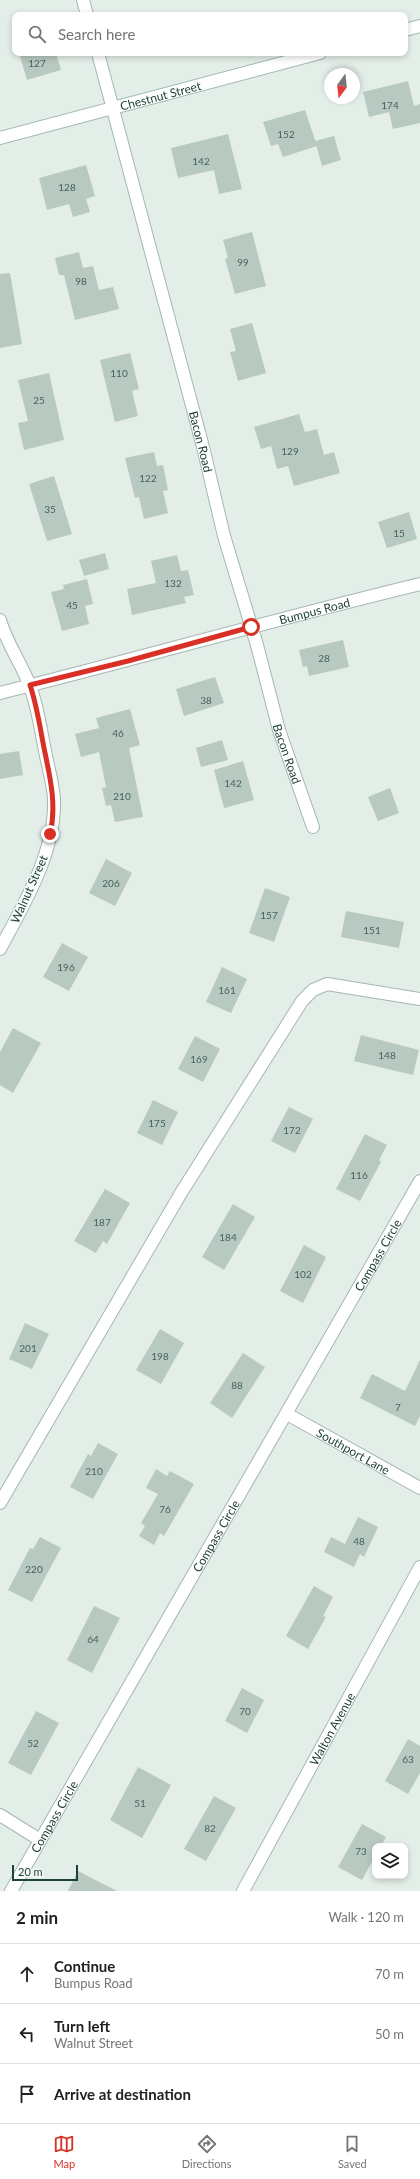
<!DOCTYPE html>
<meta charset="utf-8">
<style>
:root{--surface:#fff;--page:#f2f2f2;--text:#202124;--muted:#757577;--line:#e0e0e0;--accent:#d93025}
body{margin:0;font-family:Lato,sans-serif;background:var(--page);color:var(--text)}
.controls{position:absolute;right:12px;bottom:12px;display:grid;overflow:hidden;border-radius:8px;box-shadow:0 2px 6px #0003}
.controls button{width:36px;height:36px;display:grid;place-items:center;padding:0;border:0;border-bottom:1px solid var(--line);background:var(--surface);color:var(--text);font:20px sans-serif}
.compass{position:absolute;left:324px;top:68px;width:36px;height:36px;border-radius:50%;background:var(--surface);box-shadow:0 2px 6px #0003;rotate:195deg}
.scale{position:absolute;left:12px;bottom:10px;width:66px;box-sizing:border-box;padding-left:4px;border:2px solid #204236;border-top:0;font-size:11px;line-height:14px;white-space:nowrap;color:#204236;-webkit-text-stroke:3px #f4faf6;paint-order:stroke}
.stop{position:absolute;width:12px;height:12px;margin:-9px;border:3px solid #d93025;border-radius:50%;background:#fff}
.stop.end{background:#d93025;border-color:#fff;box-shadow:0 1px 4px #0008}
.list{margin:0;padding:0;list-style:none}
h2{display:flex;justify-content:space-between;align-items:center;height:52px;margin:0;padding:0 16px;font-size:17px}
h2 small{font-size:13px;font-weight:400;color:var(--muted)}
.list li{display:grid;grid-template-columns:26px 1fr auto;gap:12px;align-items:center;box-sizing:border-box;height:60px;padding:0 16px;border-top:1px solid var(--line)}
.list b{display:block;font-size:15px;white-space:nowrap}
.list p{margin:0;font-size:13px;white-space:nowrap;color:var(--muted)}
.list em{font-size:13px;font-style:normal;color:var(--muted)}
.icon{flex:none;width:22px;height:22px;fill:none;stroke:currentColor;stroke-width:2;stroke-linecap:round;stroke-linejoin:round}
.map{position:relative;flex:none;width:420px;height:1891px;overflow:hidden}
.search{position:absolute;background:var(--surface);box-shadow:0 2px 6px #0003;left:12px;right:12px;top:12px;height:44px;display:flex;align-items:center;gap:10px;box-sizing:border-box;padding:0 14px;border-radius:8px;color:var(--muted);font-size:15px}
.sheet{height:232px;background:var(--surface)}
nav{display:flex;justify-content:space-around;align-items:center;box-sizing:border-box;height:56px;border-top:1px solid var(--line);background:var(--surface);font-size:11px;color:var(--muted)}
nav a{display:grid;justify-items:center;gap:2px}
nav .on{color:var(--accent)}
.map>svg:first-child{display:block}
</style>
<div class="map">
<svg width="420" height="1891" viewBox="0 0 420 1891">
<rect width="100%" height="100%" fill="#e3eee8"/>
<path fill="#b8c9c1" d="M19,53H56L61,70L27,80Z
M408,81L414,106L420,104V123L393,129L389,112L369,117L363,92Z
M305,110L317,146L283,157L278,144L271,146L263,122Z
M228,134L242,189L219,194L214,170L178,178L171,148Z
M334,136L341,160L322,166L315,141Z
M86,165L95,196L86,199L90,212L73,217L69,204L47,210L39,178Z
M252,232L266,286L235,294L225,259L228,258L223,240Z
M79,252L83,268L93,266L99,290L113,287L119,309L75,320L64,275H59L55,258Z
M10,273L22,344L0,348V274Z
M252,323L266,373L238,381L230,352L236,351L230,329Z
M130,353L139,389L132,391L138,416L115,422L100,360Z
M49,373L64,440L24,450L18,423L28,421L18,380Z
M299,414L305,432L317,429L324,455L334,452L340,473L294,486L288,466L277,469L271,446L261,449L254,427Z
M154,452L157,466L163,465L168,490L163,491L168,513L144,519L139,497L135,498L125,458Z
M54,476L72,534L47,541L29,484Z
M409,512L417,539L387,548L378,522Z
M105,553L109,569L84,576L79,560Z
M177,555L181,571L188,570L194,595L184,597L186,603L132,615L127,589L156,583L151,561Z
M87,579L93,604L85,606L89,624L62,631L51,592L64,589L63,585Z
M343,640L349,667L309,676L307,666L303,667L299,650Z
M215,677L224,703L184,716L176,689Z
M130,709L140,745L129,748L143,817L115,822L111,805L106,806L102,788L106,787L99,752L81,757L75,734L99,728L96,718Z
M222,740L228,760L201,767L196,748Z
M19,751L23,775L0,779V754Z
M243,761L254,800L224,808L214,770Z
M390,788L399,813L378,821L368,797Z
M106,859L132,873L115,906L89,893Z
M265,888L290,897L274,942L249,933Z
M346,911L404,922L399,948L341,937Z
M62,943L88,957L69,991L43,977Z
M222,967L247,979L231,1013L206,1002Z
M13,1028L41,1043L13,1093L0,1085V1052Z
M361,1035L419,1050L413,1075L354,1061Z
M195,1036L220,1049L203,1082L178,1069Z
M153,1100L178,1112L162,1145L137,1133Z
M289,1107L313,1119L295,1153L271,1141Z
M365,1134L387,1145L379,1160L381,1162L360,1201L336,1189Z
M105,1189L130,1203L107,1244L103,1241L96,1253L74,1241Z
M233,1204L255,1217L224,1270L202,1257Z
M304,1245L326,1257L303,1303L280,1291Z
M25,1323L49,1334L32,1369L9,1359Z
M160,1329L184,1343L161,1384L136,1370Z
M243,1353L265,1367L232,1418L210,1403Z
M420,1360V1416L415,1426L360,1398L372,1374L405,1391Z
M98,1443L118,1454L93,1499L70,1487L88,1454L91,1456Z
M156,1469L167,1476L170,1471L194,1484L164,1536L160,1533L154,1545L139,1536L145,1526L141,1523L158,1494L146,1488Z
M358,1517L378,1527L364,1557L360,1554L354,1567L324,1552L331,1537L345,1544Z
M40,1537L61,1548L32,1602L8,1590L30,1548L33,1549Z
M314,1586L333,1597L323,1616L326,1617L308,1649L286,1636Z
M94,1606L120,1618L92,1673L67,1660Z
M242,1688L264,1700L247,1733L225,1721Z
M36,1711L59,1723L31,1775L8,1763Z
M408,1739L420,1746V1773L408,1794L385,1781Z
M138,1767L171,1785L142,1838L110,1820Z
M214,1796L236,1808L206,1861L184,1849Z
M362,1824L386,1837L381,1846H375V1856L362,1880L338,1867Z
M78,1871L117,1891H68Z"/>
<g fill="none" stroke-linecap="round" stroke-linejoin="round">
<g stroke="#a5b7af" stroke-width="14">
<g id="street">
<path d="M83,0L87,15"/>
<path id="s1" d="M98,53L203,447L224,536L257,645L279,730L313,827"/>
<path d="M0,620C7,645 23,665 31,689C38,709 41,731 45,751C48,767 53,783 54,799C56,852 24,904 0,949"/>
<path id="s2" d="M0,693C141,658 279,618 420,584"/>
<path id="s3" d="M287,1414L420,1488"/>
<path d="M0,1503L181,1193L302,1001L313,990L327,984L420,999"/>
<path d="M0,1815L40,1840"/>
<path id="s4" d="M11,1891L420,1181"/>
<path id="s5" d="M243,1891L420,1567"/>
</g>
</g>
<g stroke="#a0bbaf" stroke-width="14">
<g id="secondary">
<path d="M405,30L420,26"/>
<path id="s6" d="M0,138L320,53"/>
</g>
</g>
<use href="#street" stroke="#fff" stroke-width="12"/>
<use href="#secondary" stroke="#fff" stroke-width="12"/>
</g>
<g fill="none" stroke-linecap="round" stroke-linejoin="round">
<path stroke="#d93025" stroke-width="5" d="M50,834C57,805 50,777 44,748C40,727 37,706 30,685L128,661L251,627"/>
</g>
<g text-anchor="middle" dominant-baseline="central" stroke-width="3" stroke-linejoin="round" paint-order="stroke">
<g font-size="10" fill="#466459">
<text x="37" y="63">127</text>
<text x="390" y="105">174</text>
<text x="286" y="134">152</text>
<text x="201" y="161">142</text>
<text x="67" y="187">128</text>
<text x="243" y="262">99</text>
<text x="81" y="281">98</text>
<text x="119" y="373">110</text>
<text x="39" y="400">25</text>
<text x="290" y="451">129</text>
<text x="148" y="478">122</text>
<text x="50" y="509">35</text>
<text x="399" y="533">15</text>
<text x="173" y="583">132</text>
<text x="72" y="605">45</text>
<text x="324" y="658">28</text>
<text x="206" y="700">38</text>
<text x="118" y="733">46</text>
<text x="233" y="783">142</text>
<text x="122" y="796">210</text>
<text x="111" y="883">206</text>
<text x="269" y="915">157</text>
<text x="372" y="930">151</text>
<text x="66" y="967">196</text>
<text x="227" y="990">161</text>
<text x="387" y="1055">148</text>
<text x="199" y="1059">169</text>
<text x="157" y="1123">175</text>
<text x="292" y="1130">172</text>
<text x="359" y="1175">116</text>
<text x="102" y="1222">187</text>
<text x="228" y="1237">184</text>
<text x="303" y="1274">102</text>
<text x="28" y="1348">201</text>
<text x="160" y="1356">198</text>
<text x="237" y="1385">88</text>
<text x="398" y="1407">7</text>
<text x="94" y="1471">210</text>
<text x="165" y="1509">76</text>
<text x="359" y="1541">48</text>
<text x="34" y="1569">220</text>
<text x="93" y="1639">64</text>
<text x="245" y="1711">70</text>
<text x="33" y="1743">52</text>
<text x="408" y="1759">63</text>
<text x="140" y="1803">51</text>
<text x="210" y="1828">82</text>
<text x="361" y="1851">73</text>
</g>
<g font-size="12" fill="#204236" stroke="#f4faf6">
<text stroke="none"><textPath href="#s6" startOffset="166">Chestnut Street</textPath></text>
<text stroke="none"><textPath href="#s1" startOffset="402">Bacon Road</textPath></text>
<text stroke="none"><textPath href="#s2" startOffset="325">Bumpus Road</textPath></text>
<text stroke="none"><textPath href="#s1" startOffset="726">Bacon Road</textPath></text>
<text transform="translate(29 889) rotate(-66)">Walnut Street</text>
<text stroke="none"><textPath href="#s4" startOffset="734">Compass Circle</textPath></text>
<text stroke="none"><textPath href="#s3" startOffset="76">Southport Lane</textPath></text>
<text stroke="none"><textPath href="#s4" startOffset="410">Compass Circle</textPath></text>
<text stroke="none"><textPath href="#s5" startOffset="185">Walton Avenue</textPath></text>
<text stroke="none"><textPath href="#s4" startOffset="86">Compass Circle</textPath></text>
</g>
</g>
</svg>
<div class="controls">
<button><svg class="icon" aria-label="layers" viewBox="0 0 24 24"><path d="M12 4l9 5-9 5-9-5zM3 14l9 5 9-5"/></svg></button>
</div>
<svg class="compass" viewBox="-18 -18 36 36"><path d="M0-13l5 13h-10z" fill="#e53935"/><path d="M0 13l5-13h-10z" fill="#757577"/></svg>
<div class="scale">20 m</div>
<div class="stop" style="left:251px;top:627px"></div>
<div class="stop end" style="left:50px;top:834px"></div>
<div class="search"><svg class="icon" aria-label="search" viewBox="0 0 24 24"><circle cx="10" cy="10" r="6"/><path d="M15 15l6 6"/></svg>Search here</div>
</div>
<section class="sheet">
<h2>2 min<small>Walk · 120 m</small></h2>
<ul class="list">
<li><svg class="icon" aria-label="ahead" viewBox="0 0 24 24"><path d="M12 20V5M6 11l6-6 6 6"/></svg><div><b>Continue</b><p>Bumpus Road</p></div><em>70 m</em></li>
<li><svg class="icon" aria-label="left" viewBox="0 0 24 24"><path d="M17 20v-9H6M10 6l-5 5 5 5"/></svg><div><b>Turn left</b><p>Walnut Street</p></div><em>50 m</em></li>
<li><svg class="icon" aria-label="arrive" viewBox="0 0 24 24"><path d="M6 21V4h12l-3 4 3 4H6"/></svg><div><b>Arrive at destination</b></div></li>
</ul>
</section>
<nav>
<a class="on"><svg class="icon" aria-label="map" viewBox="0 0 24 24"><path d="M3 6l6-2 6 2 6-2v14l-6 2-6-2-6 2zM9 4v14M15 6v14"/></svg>Map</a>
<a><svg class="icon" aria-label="directions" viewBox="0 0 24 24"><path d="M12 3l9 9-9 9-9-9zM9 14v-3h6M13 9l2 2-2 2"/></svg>Directions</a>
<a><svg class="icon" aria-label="saved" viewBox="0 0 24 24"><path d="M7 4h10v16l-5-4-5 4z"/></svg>Saved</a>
</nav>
